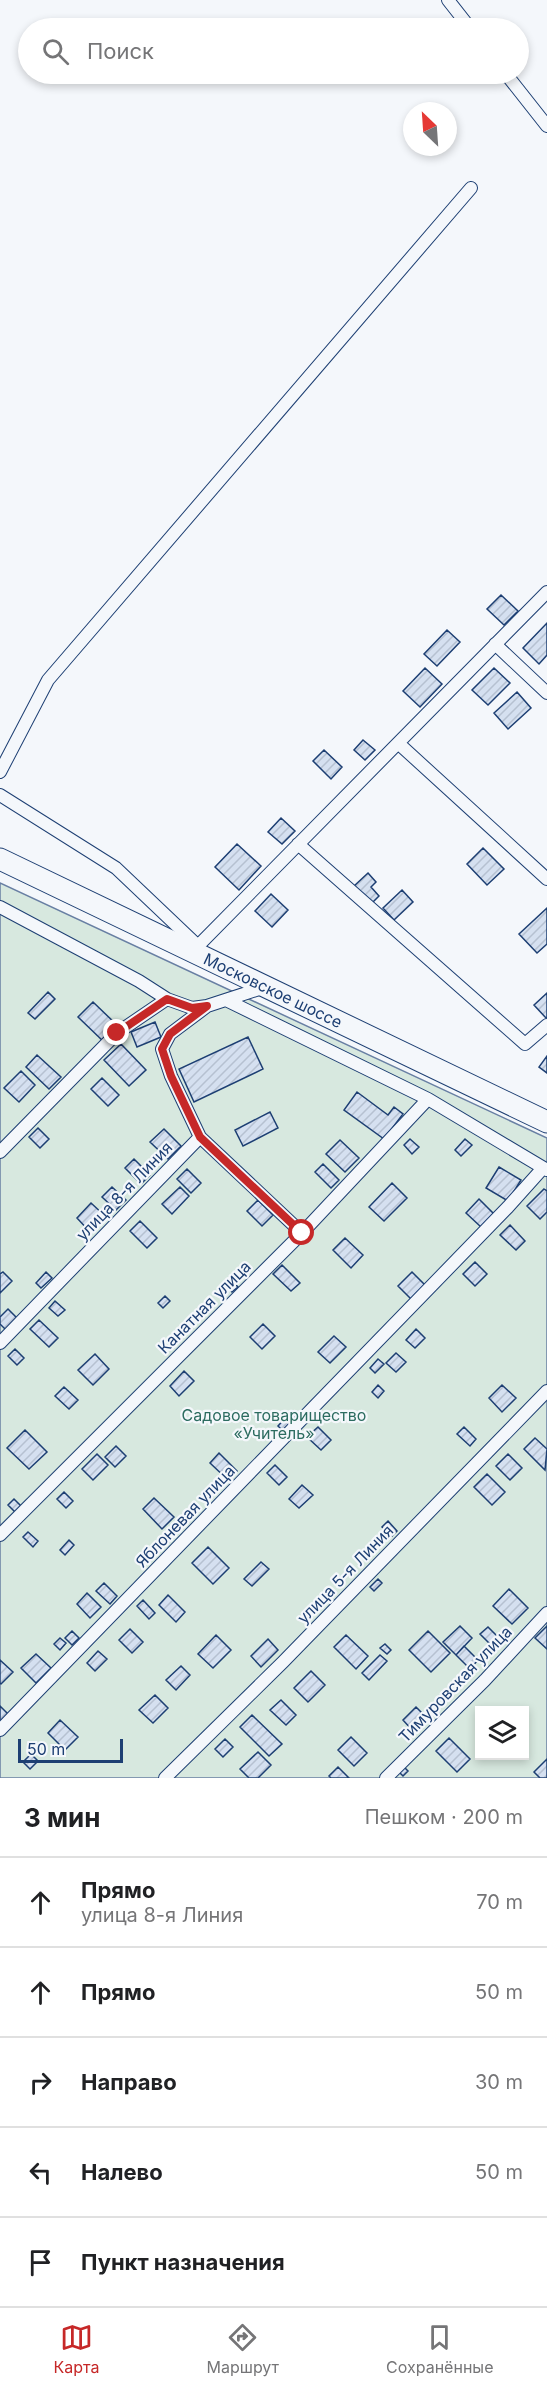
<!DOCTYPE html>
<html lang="ru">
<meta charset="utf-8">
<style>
:root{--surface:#fff;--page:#f2f2f2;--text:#202124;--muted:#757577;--line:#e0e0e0;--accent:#c62828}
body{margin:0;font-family:Inter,sans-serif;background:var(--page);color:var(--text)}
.controls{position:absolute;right:18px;bottom:18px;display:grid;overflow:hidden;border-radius:0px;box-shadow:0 3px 9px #0003}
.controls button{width:54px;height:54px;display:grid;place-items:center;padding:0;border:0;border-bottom:2px solid var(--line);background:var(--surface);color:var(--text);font:30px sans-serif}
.compass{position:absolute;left:403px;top:102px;width:54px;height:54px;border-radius:50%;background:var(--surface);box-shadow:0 3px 9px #0003;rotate:335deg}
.scale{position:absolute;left:18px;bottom:15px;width:105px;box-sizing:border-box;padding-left:6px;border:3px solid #1d3f73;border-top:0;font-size:16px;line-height:21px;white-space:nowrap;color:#1d3f73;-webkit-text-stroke:4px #f4f7fb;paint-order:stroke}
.stop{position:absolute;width:18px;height:18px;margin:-14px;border:4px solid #c62828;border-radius:50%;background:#fff}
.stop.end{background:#c62828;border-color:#fff;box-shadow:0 2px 6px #0008}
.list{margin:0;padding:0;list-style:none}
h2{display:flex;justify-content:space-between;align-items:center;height:78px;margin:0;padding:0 24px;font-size:26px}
h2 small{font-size:20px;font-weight:400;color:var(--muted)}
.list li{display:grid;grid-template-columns:39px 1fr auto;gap:18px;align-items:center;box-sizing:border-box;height:90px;padding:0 24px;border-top:2px solid var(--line)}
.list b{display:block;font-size:22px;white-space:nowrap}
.list p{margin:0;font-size:20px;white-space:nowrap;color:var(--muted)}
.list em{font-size:20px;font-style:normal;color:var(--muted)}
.icon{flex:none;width:33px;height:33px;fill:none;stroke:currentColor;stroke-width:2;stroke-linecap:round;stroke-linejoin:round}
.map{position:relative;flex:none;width:547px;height:1778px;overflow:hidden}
.search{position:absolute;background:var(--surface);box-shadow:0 3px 9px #0003;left:18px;right:18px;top:18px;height:66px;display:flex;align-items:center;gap:15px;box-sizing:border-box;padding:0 21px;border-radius:33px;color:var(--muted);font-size:22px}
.sheet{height:528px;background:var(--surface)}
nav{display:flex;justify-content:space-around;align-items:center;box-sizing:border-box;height:84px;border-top:2px solid var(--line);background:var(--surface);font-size:16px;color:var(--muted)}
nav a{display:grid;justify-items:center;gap:3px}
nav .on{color:var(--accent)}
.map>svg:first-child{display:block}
</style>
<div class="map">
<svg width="547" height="1778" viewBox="0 0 547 1778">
<defs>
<pattern id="building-hatch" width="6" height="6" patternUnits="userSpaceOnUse" patternTransform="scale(1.5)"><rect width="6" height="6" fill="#d5e0f0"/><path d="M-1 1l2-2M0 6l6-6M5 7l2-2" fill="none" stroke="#b6c1d1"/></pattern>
</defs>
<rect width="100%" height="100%" fill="#f4f7fb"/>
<path fill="#d7e8df" stroke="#687fa3" stroke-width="1.5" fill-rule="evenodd" d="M0,883L547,1138V1778H0ZM480,1710H524V1756H480Z"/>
<path fill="url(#building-hatch)" stroke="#1d3f73" stroke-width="1.5" d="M501,595L518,611L504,625L487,609Z
M547,623V655L539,664L523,648Z
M447,630L460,642L437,666L424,654Z
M425,668L442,684L420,707L403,691Z
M494,668L510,683L488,705L472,690Z
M517,692L531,708L508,729L494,713Z
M363,740L375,750L365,760L354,750Z
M324,750L342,767L331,779L313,761Z
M281,818L295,831L282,844L268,832Z
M237,844L261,866L239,890L215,867Z
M483,848L504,869L487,885L467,864Z
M368,873L376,882L371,887L379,896L370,905L353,887Z
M402,890L413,902L394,920L383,908Z
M271,894L288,910L272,927L255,911Z
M547,908V944L537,953L519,934Z
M48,992L55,999L35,1019L28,1013Z
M547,993V1017L546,1018L534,1005Z
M93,1002L119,1027L104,1042L78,1017Z
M155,1022L161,1037L137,1047L131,1032Z
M248,1037L263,1069L194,1102L179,1069Z
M121,1044L146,1070L129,1086L104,1060Z
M37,1055L61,1077L49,1089L26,1067Z
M547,1056V1073L539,1067Z
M21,1071L35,1085L19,1102L4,1088Z
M102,1078L119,1095L108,1106L91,1089Z
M357,1092L388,1115L394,1107L403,1114L384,1139L344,1110Z
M270,1112L278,1128L243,1146L235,1130Z
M38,1128L49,1139L40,1148L29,1137Z
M164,1129L181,1146L168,1159L150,1142Z
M410,1139L419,1147L412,1154L404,1145Z
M465,1139L472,1145L461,1156L455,1150Z
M340,1140L359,1158L345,1172L326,1154Z
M134,1159L150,1175L141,1184L125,1168Z
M323,1164L339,1180L331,1188L315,1172Z
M499,1167L521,1180L508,1201L486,1188Z
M187,1169L201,1183L191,1193L177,1179Z
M392,1183L407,1198L384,1221L369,1207Z
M112,1187L126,1200L116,1210L102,1197Z
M180,1187L189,1196L172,1214L162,1204Z
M544,1189L547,1191V1212L540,1219L527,1206Z
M479,1199L494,1214L481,1227L466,1213Z
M258,1200L273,1215L262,1226L247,1211Z
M91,1203L105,1216L90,1232L77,1218Z
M140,1221L157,1238L147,1248L130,1231Z
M510,1225L525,1241L516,1250L500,1235Z
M345,1238L363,1255L351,1268L333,1250Z
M475,1262L487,1274L475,1286L463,1274Z
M282,1265L300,1283L291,1291L273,1274Z
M3,1272L12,1281L0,1293V1274Z
M46,1272L52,1278L41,1288L36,1283Z
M412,1272L425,1285L411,1299L398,1286Z
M231,1280L238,1287L232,1292L225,1285Z
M165,1296L170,1301L163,1308L158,1303Z
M55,1301L65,1310L58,1316L49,1308Z
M8,1309L19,1320L8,1332L0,1324V1317Z
M39,1320L58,1338L49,1347L30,1329Z
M263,1324L275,1336L262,1349L250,1337Z
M416,1329L425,1338L415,1348L406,1340Z
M334,1336L346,1347L330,1363L318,1352Z
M15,1349L24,1358L17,1365L8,1356Z
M396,1353L406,1362L396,1372L386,1363Z
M95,1354L109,1369L93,1385L78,1370Z
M378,1359L384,1364L375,1373L370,1368Z
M184,1371L194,1381L179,1396L170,1386Z
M378,1385L384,1391L378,1398L372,1392Z
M502,1385L516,1398L502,1412L489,1398Z
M64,1387L78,1400L69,1409L55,1396Z
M290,1413L297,1420L285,1433L278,1426Z
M318,1427L331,1440L321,1450L307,1437Z
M464,1427L476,1439L470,1446L457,1434Z
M25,1430L47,1452L29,1469L7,1448Z
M535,1438L547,1449L545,1470L524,1449Z
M116,1446L126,1456L115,1467L105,1457Z
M219,1453L237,1471L228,1480L210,1463Z
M97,1454L108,1465L93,1480L82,1469Z
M508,1454L522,1468L510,1480L496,1466Z
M275,1465L287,1477L279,1485L267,1473Z
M487,1474L505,1492L492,1505L474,1487Z
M302,1485L313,1495L299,1508L289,1499Z
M64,1492L73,1501L66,1508L57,1499Z
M154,1498L174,1517L162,1529L143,1509Z
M14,1499L23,1508L17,1514L8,1505Z
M388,1521L397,1531L392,1536L382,1527Z
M28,1532L38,1541L33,1547L23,1537Z
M69,1540L74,1545L65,1555L60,1550Z
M208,1547L229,1568L213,1584L192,1563Z
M261,1562L269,1569L252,1586L244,1579Z
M378,1579L382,1583L374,1591L370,1587Z
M104,1583L117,1596L110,1604L96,1591Z
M509,1589L528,1608L512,1624L493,1606Z
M87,1593L101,1607L90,1618L77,1604Z
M168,1595L185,1612L176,1622L159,1605Z
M143,1600L155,1613L149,1619L137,1606Z
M460,1626L472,1638L456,1655L443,1642Z
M547,1626V1649L535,1638Z
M488,1627L501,1640L493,1647L480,1634Z
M130,1629L143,1642L132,1653L119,1640Z
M72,1631L79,1638L72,1645L65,1638Z
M428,1631L450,1653L431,1672L409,1650Z
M216,1635L231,1650L213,1668L198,1654Z
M346,1635L368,1656L356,1669L334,1647Z
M60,1638L66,1643L60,1650L54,1644Z
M268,1639L278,1650L261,1667L251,1656Z
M385,1644L391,1650L387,1654L380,1648Z
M464,1646L478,1660L470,1669L456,1655Z
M98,1651L107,1659L95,1671L87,1663Z
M36,1654L51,1668L36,1683L21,1668Z
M380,1655L387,1661L369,1680L362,1673Z
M0,1660L13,1672L1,1684L0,1683Z
M181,1666L190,1675L176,1690L166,1680Z
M311,1671L325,1685L308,1702L294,1688Z
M155,1695L168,1708L153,1723L139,1710Z
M281,1700L296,1715L286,1725L270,1710Z
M0,1706L8,1714L0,1722Z
M416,1707L426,1717L412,1730L403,1720Z
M252,1715L282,1744L269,1756L240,1727Z
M60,1720L78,1737L65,1750L48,1733Z
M351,1737L367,1753L354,1766L338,1750Z
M449,1738L470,1759L457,1772L436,1751Z
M225,1739L233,1747L223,1757L215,1749Z
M258,1752L271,1765L258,1778H249L240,1769Z
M31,1754L38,1761L30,1769L23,1762Z
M547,1759V1778H540L534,1772Z
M402,1765L408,1771L403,1776L397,1770Z
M338,1767L349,1778H331L329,1776Z"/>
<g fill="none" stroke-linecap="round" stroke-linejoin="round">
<g stroke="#1d3f73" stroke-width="14">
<path id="minor" d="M448,0L470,28
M506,74L547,126
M495,644L547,693
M398,743L547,879
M0,772L48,680L471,188
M0,795L116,868L197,945
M298,844L525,1044L547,1025
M0,907L139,981L167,999L192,1008L207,1006L265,987
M192,952L547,592
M226,1000L428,1099L547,1170
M200,1137L171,1076L162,1049L170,1034L206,1007
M0,1152L117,1033L167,999
M0,1343L200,1137L302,1233
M0,1535L302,1233L428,1099
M0,1730L508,1207L543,1168
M165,1778L283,1662L547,1391
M386,1778L485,1680L547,1613"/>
</g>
<g stroke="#1d3f73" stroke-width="23">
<g id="trunk">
<path id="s1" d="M0,859L547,1122"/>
</g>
</g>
<use href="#minor" stroke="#f4f7fb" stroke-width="12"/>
<use href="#trunk" stroke="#f4f7fb" stroke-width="21"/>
</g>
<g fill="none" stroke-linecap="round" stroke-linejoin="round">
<path stroke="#c62828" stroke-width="8" d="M117,1033L167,999L192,1008L207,1006L170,1034L162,1049L171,1076L200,1137L302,1233"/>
</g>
<g text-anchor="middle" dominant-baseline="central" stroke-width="4.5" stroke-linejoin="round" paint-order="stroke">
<g font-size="16" fill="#1d3f73" stroke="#f4f7fb">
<text stroke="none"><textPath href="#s1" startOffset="303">Московское шоссе</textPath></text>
<text transform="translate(124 1191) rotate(-46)">улица 8-я Линия</text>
<text transform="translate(204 1307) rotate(-45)">Канатная улица</text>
<text transform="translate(185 1516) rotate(-46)">Яблоневая улица</text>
<text transform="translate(345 1574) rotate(-46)">улица 5-я Линия</text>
<text transform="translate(455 1684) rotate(-46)">Тимуровская улица</text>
</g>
<g font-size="16" fill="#2c6c60" stroke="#f4f7fb">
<text x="274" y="1415">Садовое товарищество<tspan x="274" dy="18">«Учитель»</tspan></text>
</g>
</g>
</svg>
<div class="controls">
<button><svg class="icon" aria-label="layers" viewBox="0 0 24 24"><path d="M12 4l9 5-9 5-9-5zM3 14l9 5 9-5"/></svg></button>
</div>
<svg class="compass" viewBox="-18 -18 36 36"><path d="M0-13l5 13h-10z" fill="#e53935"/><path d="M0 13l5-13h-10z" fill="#757577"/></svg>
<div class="scale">50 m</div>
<div class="stop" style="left:302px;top:1233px"></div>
<div class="stop end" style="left:117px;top:1033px"></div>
<div class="search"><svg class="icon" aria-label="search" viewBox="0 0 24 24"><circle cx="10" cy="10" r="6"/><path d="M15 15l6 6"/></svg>Поиск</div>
</div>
<section class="sheet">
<h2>3 мин<small>Пешком · 200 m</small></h2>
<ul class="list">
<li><svg class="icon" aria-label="ahead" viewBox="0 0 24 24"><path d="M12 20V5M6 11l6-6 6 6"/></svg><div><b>Прямо</b><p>улица 8-я Линия</p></div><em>70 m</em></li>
<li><svg class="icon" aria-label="ahead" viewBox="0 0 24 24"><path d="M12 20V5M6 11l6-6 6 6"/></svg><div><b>Прямо</b></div><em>50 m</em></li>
<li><svg class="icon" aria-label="right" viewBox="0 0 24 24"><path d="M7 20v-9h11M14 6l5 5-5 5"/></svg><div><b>Направо</b></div><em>30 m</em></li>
<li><svg class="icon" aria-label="left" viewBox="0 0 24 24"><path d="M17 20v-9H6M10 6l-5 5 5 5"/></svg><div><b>Налево</b></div><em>50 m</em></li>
<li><svg class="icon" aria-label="arrive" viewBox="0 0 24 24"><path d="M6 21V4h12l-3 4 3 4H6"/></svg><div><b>Пункт назначения</b></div></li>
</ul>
</section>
<nav>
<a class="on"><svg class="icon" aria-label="map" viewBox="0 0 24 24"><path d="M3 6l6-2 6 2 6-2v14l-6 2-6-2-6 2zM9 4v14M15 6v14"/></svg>Карта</a>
<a><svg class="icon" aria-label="directions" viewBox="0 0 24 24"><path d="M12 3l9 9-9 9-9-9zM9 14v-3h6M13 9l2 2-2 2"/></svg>Маршрут</a>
<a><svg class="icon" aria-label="saved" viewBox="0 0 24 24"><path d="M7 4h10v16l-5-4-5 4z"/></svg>Сохранённые</a>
</nav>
